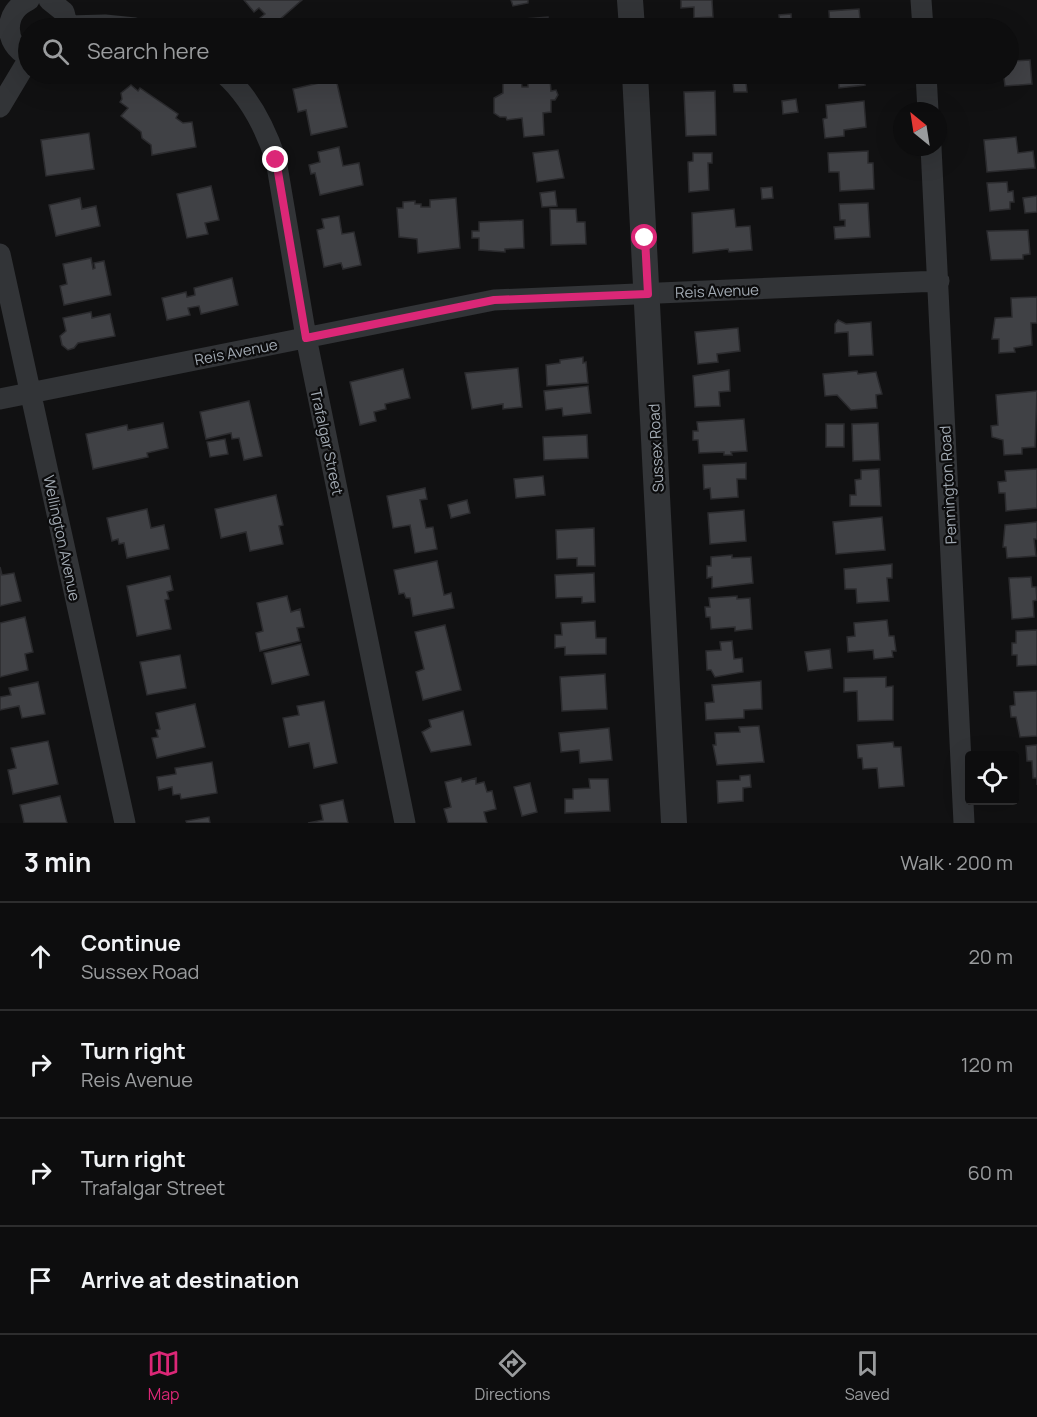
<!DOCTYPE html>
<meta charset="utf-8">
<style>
:root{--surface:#0d0d0e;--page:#161617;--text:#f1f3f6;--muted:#9a9c9e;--line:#2d2d2e;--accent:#db2777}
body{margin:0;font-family:Manrope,sans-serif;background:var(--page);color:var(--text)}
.controls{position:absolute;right:18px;bottom:18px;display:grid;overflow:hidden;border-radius:6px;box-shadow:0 6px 24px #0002}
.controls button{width:54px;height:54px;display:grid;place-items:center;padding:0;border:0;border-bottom:2px solid var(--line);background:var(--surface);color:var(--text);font:30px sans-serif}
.compass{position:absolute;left:893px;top:102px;width:54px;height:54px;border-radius:50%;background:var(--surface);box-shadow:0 6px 24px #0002;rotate:330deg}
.stop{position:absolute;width:18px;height:18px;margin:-14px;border:4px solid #db2777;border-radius:50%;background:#fff}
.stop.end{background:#db2777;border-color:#fff;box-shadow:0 2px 6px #0008}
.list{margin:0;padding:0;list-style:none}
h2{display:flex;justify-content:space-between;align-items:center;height:78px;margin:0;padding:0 24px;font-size:26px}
h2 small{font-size:20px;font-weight:400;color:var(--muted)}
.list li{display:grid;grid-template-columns:39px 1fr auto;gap:18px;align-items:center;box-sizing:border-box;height:108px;padding:0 24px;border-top:2px solid var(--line)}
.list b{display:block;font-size:22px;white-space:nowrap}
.list p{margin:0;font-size:20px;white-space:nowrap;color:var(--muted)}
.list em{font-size:20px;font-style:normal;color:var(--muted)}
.icon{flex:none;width:33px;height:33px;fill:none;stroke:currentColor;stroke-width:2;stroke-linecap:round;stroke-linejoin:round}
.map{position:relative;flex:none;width:1037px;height:823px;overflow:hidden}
.search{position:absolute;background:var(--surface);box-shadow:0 6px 24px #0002;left:18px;right:18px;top:18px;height:66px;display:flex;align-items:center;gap:15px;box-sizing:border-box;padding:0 21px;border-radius:33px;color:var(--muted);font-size:22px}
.sheet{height:510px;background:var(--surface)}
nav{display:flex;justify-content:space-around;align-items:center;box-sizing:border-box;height:84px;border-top:2px solid var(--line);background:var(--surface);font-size:16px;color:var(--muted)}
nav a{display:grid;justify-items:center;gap:3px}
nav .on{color:var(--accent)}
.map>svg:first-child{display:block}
</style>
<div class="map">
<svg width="1037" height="823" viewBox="0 0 1037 823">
<rect width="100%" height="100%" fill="#111112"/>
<path fill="#404145" stroke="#2b2b2e" stroke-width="1.5" d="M244,0H302L270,28L260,18L265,14L259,8L254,12Z
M511,0H528V3L513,6Z
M681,0H712L713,17L694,18V7L681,8Z
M859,9L861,28H830L829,11Z
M791,14L792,28H780L779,15Z
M548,17L549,28H486V22Z
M1008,47H1012L1013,61L1030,60L1032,84L1005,86L1004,78L978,81L977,74H1008Z
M838,74H863L865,85L839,88Z
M336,79L347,127L311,135L306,110L298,112L293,89Z
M521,79L522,87H528V82L550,80L551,91L556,90L558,95L555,100H551V112L543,113L544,135L524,137L522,118L507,120L506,117H500L494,113V98L503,93V81Z
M746,82L747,92H734L733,83Z
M131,85L138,91L140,88L178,114L176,118L183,123L192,122L196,147L152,155L151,145L142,138L141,132L121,116L128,108L120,102L122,99L121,93Z
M715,91L716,135L686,136L684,92Z
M796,99L798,112L783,114L782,101Z
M864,101L866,127L844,130V136L825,138L823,119L827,118L826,105Z
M89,133L94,169L46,176L41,140Z
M1016,137L1018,153L1033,151L1035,168L987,172L984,140Z
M339,147L343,166L359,163L363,185L320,195L315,173L311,174L309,165L320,162L318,152Z
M558,150L564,178L537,182L533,153Z
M868,151V163H873L874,189L840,191L839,172H829L828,153Z
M693,153H712V163H708L709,190L689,192L688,162L693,161Z
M1007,182L1008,192L1013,191L1014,202H1010V209L990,211L987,183Z
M211,186L219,220L205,223L208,234L187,238L177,194Z
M772,187L773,198L762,199L761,188Z
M555,191L557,206L542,207L540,193Z
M1037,196V212L1025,213L1023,198Z
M80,198L82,209L96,206L100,226L56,236L49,205Z
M456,198L460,248L418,253L417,239L399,237L397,208H403V202L415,201V204H421V207H430V200Z
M868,203L870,237L835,239L834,227L845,226V220H840L839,204Z
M550,209H576L577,222H585L586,244L551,245Z
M734,209L736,227L750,226L752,250L729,252L728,249L693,253L692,213Z
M339,216L342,234L354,232L361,265L343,269L341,263L324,267L317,230L324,228L322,219Z
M523,220L524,248L505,249V252L479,250V238H472V231H479V222Z
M1028,230L1030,254L1023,255V259L991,260L987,231Z
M91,258L93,269L95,268L94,263L104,261L111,295L64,305L60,286L67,284L63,264Z
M232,278L238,305L201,314L199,306L188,308L190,315L167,320L162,298L186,292L187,297L195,295L194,288Z
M1037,297V323H1031L1032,345L1014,348L1015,352L999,353V339H992L995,318L1012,317L1011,298Z
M91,312L92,318L110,314L115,336L78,343L74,348L68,350L62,345L60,336L66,331L63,318Z
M838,320L846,324L871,322L873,355L849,356L848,332L835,333V324Z
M738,328L740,351L717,354L718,362L698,364L695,332Z
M583,357V363L586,362L588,383L547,386L546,365L560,363V360Z
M518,368L522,407L503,409V404L472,409L465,373Z
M403,369L410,398L385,404L386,409L374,412L376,421L360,425L350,382Z
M729,370L730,391L719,392L720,406L695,407L693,376Z
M857,371L858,374L876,372L882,394L876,395L877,408L851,410L837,395L825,396L823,374Z
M588,386L591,413L563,416L562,408L546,410L544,391Z
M1037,391L1035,447L1022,448V454L1004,455L1003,440L992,437L991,426L998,425L996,395Z
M249,401L262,456L244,460L239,438L232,439L231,433L206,439L200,412Z
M744,419L747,451L731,452L732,455H724V452L699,453L698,440H693V431H698L697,422Z
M163,423L168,448L147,453L148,457L93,469L86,434L127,425L128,430Z
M878,423L880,460L853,461L852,424Z
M826,424H844V447H826Z
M587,435L588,458L544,460L543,437Z
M225,439L228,454L210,457L207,442Z
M746,463V479H737L738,497L711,499L710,488L704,489L703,465Z
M879,469L881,506H850V495H856L855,480L861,479V470Z
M1037,469V508L1006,511L1005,493H999L998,482L1006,481L1005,471Z
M543,476L545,495L516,498L514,479Z
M425,488L427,499L420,500L426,528L433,527L437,549L415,553L410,525L393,528L387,496Z
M276,495L283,525L279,526L283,544L250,551L246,532L221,538L215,509Z
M467,500L470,513L451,518L448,505Z
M147,509L151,528L164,525L169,549L127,558L124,543L119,544L118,539L112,541L107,518Z
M744,510L746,541L710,544L708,513Z
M882,517L885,550L836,554L833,522Z
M1037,522V539H1034L1036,556L1007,558L1006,547H1003L1005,525Z
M594,528L595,566H577V558L557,559L556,530Z
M732,555V558L751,557L753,583L712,588V577L707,578V566H711V557Z
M437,561L444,595L451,593L454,608L413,616L410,598H406L404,593L399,594L394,570Z
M892,564V578H887L889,601L857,603L856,589H845L844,569Z
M0,567L2,575L14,573L21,601L0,606Z
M594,573L595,602L582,603V597L556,598L555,575Z
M170,576L173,590L167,592L169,599L165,600L171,629L137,636L127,586Z
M1031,577L1032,587H1036L1037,600L1033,601L1034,617L1012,619L1009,578Z
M287,596L291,612L300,609L304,627L297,628L300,641L260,651L256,633L263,631L257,603Z
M737,596V599L750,598L752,629L735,631V627L711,629L710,617H706L705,607H710L709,598Z
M25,617L33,652L25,654L28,670L0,677V623Z
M887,620L889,636H894L896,651H892L893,657L874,659L873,650L848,652L847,637L855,636L854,623Z
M595,621L596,638H606V654L565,655V647L555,648V635H562L561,623Z
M445,625L461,690L423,700L416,672L424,669L415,632Z
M1037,630V665L1017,666V655H1012V643H1016V631Z
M732,641L734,659L742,658L743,672L715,677L711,670H707L706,651L721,650L720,642Z
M301,644L309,675L272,684L264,653Z
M830,649L832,668L808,671L805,652Z
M180,655L186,688L147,695L140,662Z
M605,674L607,709L562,711L560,677Z
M886,677V687L893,686V720L858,721L857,691L844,692V678Z
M761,681L762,709L744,710V718L706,720L705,703L714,702L712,685Z
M38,682L45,714L22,718L19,706L0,710V697L11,695L9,688Z
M1037,691V736L1020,737L1016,717H1011L1010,706L1015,705L1014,692Z
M324,701L337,763L314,768L309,743L289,747L283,718L299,715L297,706Z
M195,704L205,747L157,758L152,738L158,737L156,730L160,729L156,713Z
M463,711L471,745L431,752L422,732L431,727L429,720Z
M759,726L764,762L717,765L713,745H716L715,733L740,732L739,727Z
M609,728L612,760L580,763L579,750L561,752L559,733Z
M48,741L58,784L13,794L8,770L16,768L11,748Z
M893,742L894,747H901L904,786L879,788L877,768L863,769L862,758H858L857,745Z
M1037,745V785V778H1033L1032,761H1027L1026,746Z
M212,762L217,793L181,799L180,794L173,795L172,787L159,790L157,777L176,774L175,768Z
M750,775L751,787L743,788V801L718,803L717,781L740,780V776Z
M461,778L462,782L476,778V784L484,782L487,792L492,791L496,809L484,812L487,823H448L444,809L451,807L445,782Z
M589,779H608L610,811L565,813V799H573V789L590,788Z
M530,783L537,812L522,816L514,787Z
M60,796L67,823H24L20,805Z
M343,800L348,823H308L323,820L320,805Z
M209,817L210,823H187L186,821Z"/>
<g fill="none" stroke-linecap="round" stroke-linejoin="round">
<path stroke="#323437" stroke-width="21" d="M49,0L64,12L68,28
M921,0L923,28
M68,26L105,25L135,28
M28,56C3,44 3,12 29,0
M224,74C250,97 265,127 276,160L306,337L405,823
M926,74L928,111
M0,107L28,60
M931,147L964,823
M0,254L125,823
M0,399L494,300L939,281"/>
<path stroke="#323437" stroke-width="26" d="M630,0L632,28
M635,74L674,823"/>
</g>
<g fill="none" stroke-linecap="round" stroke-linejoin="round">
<path stroke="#db2777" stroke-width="8" d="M276,160L306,338L494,300L648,294L645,238"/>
</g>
<g text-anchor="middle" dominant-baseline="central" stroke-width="4.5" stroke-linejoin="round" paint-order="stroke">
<g font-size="15" fill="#a2aab3" stroke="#0c0c0d">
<text transform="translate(717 291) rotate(-2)">Reis Avenue</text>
<text transform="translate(236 352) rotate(-11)">Reis Avenue</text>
<text transform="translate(327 442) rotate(78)">Trafalgar Street</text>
<text transform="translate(656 448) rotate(-93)">Sussex Road</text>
<text transform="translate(948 485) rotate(-93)">Pennington Road</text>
<text transform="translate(62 538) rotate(78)">Wellington Avenue</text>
</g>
</g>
</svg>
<div class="controls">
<button><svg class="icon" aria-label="locate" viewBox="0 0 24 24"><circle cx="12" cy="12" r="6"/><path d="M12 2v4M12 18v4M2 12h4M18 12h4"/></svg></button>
</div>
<svg class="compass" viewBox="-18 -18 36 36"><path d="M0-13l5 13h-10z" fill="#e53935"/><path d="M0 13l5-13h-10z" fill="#9a9c9e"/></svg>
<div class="stop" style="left:645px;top:238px"></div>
<div class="stop end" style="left:276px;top:160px"></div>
<div class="search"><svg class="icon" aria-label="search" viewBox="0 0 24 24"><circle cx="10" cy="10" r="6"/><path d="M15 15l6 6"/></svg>Search here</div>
</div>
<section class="sheet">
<h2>3 min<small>Walk · 200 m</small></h2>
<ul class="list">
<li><svg class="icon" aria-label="ahead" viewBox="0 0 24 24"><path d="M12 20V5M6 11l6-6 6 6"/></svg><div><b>Continue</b><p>Sussex Road</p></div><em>20 m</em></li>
<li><svg class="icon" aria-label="right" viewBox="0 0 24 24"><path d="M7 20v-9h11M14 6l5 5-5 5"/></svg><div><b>Turn right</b><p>Reis Avenue</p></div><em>120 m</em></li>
<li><svg class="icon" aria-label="right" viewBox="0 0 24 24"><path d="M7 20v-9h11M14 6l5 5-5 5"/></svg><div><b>Turn right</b><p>Trafalgar Street</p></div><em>60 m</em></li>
<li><svg class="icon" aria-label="arrive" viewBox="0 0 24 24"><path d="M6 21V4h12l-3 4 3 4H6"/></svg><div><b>Arrive at destination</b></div></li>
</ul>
</section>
<nav>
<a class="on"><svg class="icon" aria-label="map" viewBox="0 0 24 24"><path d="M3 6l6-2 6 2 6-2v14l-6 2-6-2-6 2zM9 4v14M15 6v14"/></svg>Map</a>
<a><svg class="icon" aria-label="directions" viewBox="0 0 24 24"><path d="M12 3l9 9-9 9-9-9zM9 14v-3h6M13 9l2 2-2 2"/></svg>Directions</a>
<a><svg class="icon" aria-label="saved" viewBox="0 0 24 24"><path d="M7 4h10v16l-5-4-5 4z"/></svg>Saved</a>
</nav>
